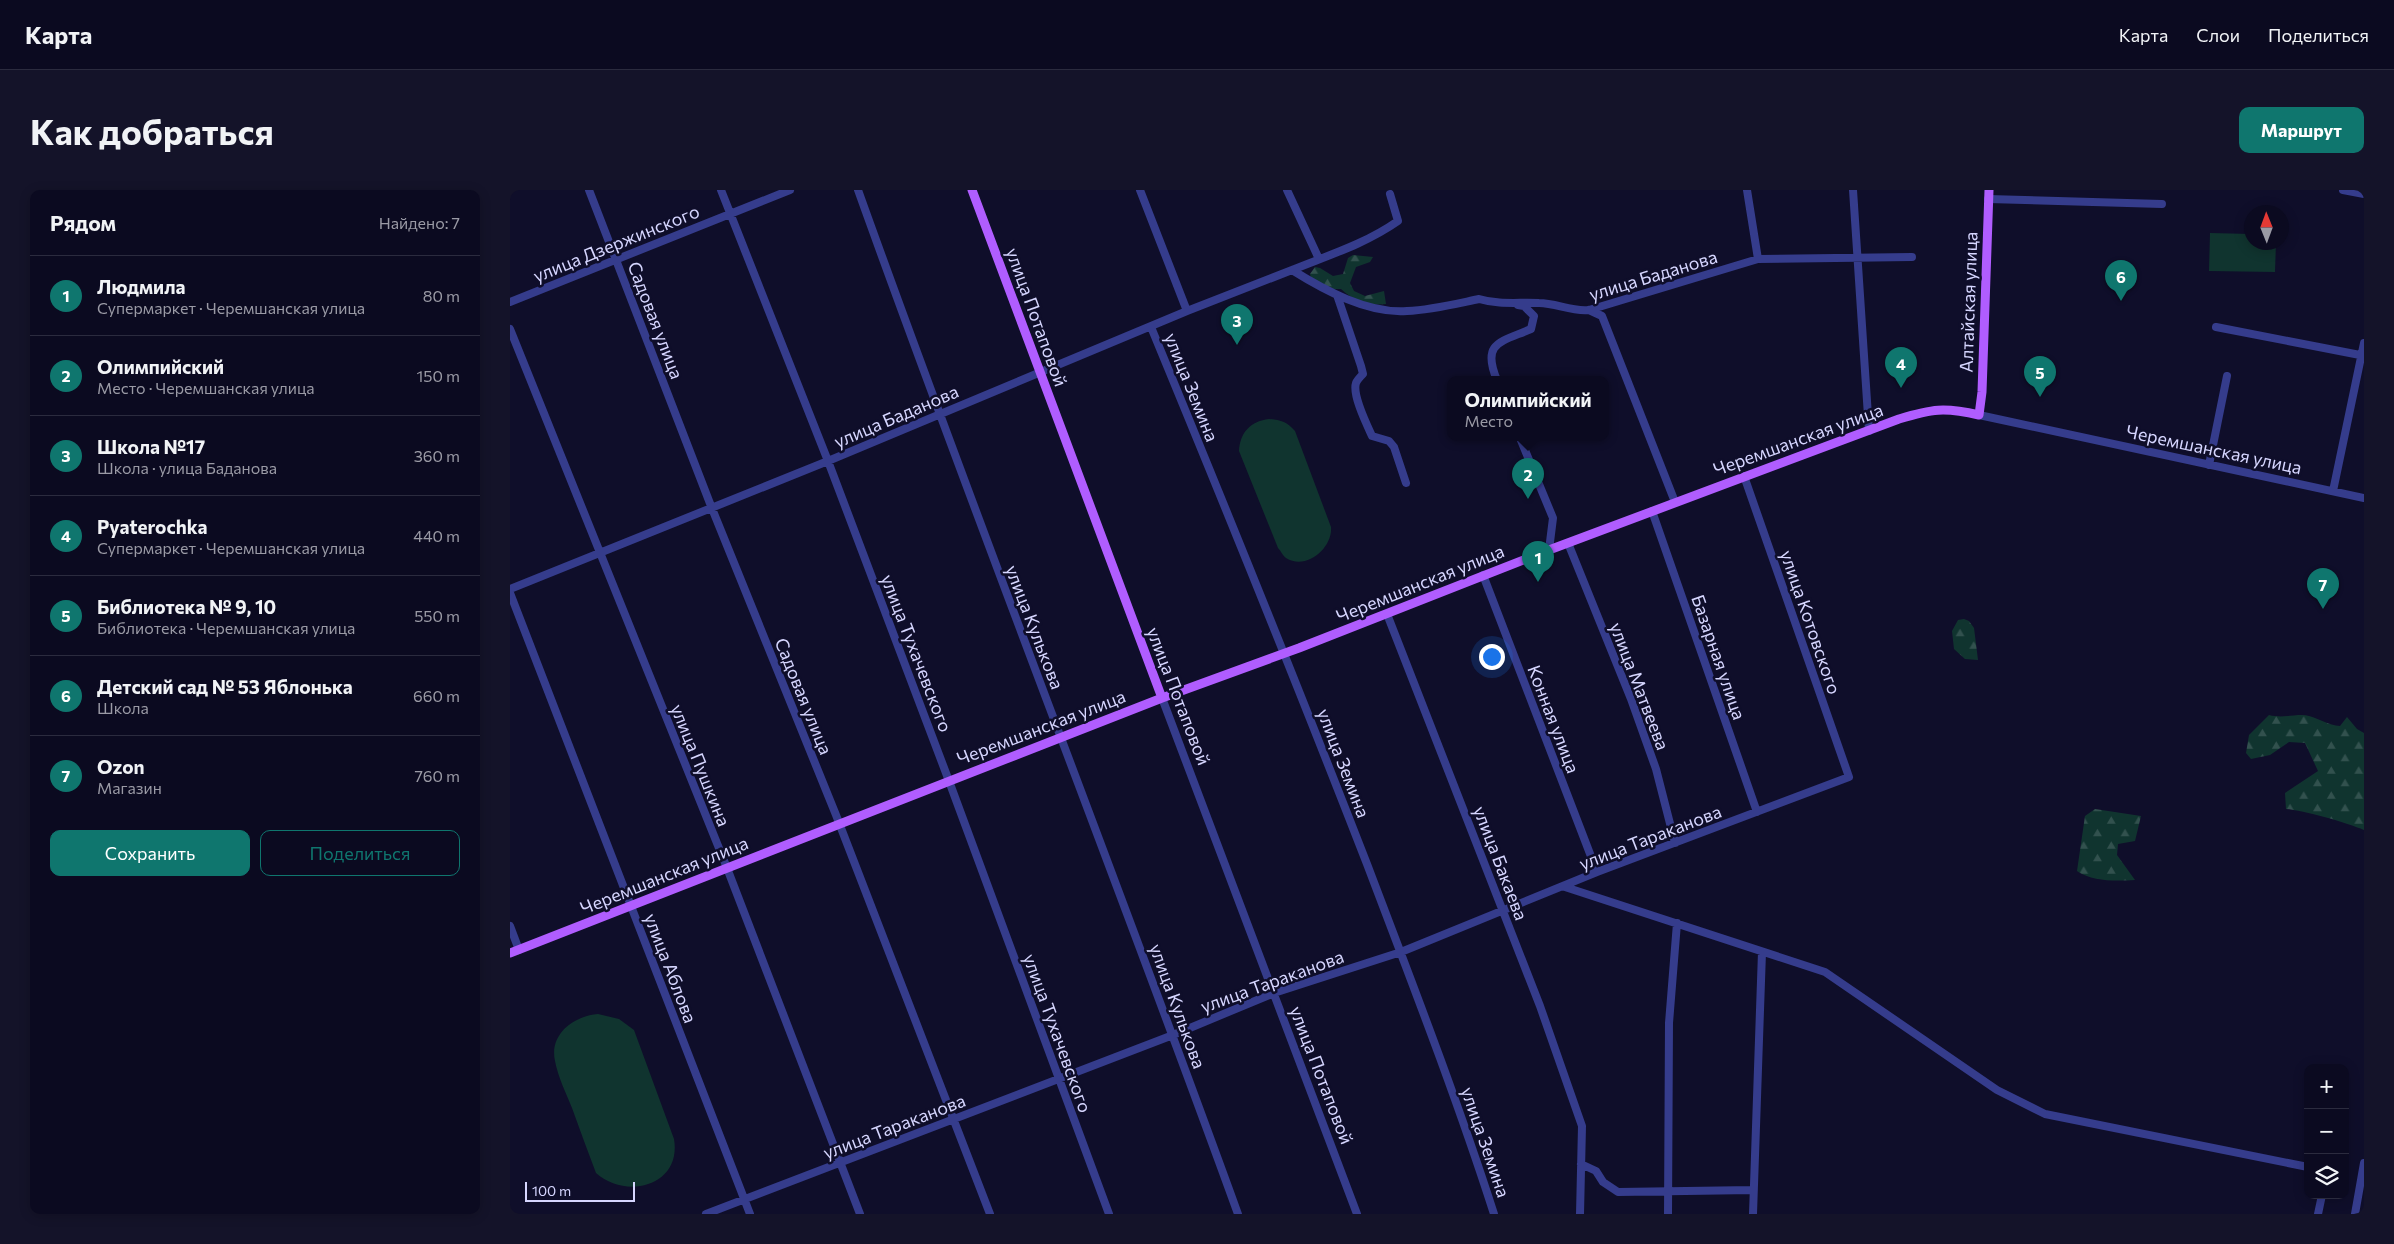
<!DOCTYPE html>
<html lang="ru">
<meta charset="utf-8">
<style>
:root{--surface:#0b0a20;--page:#141329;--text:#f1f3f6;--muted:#9a9aa5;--line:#2b2b3e;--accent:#0f766e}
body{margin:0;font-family:Commissioner,sans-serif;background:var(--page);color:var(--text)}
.controls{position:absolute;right:15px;bottom:15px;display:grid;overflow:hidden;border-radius:10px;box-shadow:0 2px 12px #0003}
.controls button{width:45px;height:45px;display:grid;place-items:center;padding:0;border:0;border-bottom:1px solid var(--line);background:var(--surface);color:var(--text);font:25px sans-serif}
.compass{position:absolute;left:1734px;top:15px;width:45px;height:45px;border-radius:50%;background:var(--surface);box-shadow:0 2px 12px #0003;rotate:359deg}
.scale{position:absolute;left:15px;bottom:12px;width:110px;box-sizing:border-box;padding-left:5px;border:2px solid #d6d6ff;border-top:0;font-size:14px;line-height:18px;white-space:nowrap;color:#d6d6ff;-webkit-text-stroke:4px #0f0e2a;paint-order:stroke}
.you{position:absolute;left:981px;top:466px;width:18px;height:18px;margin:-12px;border:4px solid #fff;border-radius:50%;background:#1a73e8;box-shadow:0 0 0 8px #1a73e833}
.badge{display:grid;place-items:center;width:32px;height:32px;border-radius:50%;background:var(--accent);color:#fff;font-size:16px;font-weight:700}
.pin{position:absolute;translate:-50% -41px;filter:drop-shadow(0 1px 2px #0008)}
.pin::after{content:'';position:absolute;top:26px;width:18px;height:15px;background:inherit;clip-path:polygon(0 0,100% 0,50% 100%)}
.popup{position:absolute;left:937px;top:186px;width:162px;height:65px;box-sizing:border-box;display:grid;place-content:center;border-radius:10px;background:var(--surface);filter:drop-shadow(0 1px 4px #0005);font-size:16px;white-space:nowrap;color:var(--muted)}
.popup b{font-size:19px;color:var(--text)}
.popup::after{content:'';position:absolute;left:50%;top:100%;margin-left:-10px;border:10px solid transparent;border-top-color:var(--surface)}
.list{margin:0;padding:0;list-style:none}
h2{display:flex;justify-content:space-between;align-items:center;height:65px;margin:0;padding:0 20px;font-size:21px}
h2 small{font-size:16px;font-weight:400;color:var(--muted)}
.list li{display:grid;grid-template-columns:32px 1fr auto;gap:15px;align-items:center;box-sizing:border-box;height:80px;padding:0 20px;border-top:1px solid var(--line)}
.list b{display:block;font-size:19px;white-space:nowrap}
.list p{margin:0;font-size:16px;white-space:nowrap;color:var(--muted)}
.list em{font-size:16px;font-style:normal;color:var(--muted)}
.actions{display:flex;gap:10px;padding:15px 20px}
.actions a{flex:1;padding:11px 0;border:1px solid var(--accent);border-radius:10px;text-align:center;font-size:18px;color:var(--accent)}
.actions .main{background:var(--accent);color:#fff}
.icon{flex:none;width:28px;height:28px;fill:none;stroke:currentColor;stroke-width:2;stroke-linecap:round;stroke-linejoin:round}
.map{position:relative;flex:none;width:1854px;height:1024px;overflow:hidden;border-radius:10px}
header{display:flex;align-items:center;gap:30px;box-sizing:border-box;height:70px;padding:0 25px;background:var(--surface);border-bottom:1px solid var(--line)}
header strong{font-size:24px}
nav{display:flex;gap:28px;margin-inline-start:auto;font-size:18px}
.intro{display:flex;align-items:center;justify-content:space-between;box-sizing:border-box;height:120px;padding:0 30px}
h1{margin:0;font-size:35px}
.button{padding:12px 22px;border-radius:10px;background:var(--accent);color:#fff;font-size:18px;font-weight:700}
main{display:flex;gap:30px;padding:0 30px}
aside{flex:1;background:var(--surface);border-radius:10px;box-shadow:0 2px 12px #0003}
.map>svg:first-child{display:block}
</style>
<header>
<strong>Карта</strong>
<nav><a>Карта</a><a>Слои</a><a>Поделиться</a></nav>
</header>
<div class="intro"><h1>Как добраться</h1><a class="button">Маршрут</a></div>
<main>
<aside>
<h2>Рядом<small>Найдено: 7</small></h2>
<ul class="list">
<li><span class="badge">1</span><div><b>Людмила</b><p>Супермаркет · Черемшанская улица</p></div><em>80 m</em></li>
<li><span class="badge">2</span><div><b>Олимпийский</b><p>Место · Черемшанская улица</p></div><em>150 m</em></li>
<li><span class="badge">3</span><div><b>Школа №17</b><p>Школа · улица Баданова</p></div><em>360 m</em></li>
<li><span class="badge">4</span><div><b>Pyaterochka</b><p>Супермаркет · Черемшанская улица</p></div><em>440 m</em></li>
<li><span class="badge">5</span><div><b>Библиотека № 9, 10</b><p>Библиотека · Черемшанская улица</p></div><em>550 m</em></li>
<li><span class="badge">6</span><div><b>Детский сад № 53 Яблонька</b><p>Школа</p></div><em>660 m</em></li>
<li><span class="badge">7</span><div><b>Ozon</b><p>Магазин</p></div><em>760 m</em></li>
</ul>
<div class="actions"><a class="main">Сохранить</a><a>Поделиться</a></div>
</aside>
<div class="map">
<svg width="1854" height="1024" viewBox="0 0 1854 1024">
<defs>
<pattern id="forest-firs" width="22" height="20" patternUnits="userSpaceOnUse" patternTransform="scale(1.25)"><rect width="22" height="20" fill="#10342f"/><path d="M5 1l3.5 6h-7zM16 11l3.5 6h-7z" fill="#32514e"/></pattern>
</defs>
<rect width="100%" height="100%" fill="#0f0e2a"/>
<path fill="#10342f" d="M1700,43L1741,44L1742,52L1766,53L1765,82L1699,81Z
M759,229C771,230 777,232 785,241L821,337C823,357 797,381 776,368C773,366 771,361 768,358L729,261C730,242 741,231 759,229Z
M88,824L109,829L124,840L164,949C172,996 116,1010 86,983C78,962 70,940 62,918C56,903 48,887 45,871C39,844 64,826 88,824Z"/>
<path fill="url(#forest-firs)" d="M843,65L863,67L860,72L846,77L840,93L844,101L855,106L874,101L876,114C861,116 843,111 831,99H823L801,88L800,84L805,77L810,78L823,86L833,84L838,68Z
M1454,429L1459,431L1464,438L1468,470L1455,469L1444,459L1442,441L1448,430Z
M1759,525C1773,529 1789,523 1799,526C1810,529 1818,535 1830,536L1837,527L1847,539L1854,543V640C1838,633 1793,620 1776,619L1775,603L1808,581L1795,553L1779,552L1760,565L1741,569L1736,563L1739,545Z
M1585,619L1631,626L1625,651L1608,654L1607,665L1625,690C1606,691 1583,692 1567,681L1575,626Z"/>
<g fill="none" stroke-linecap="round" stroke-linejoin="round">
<path stroke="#353c8c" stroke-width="8" d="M79,0L201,316L326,625L480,1024
M211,0L318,271L439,591L599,1024
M348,0C471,343 604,682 728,1024
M630,0L677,121
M777,0L809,69
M1237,0L1248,69
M1343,0L1359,241
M1833,0L1854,4
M1478,9L1652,14
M782,80C819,65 855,54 888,31L880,4
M827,105L851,176L853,184C850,187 847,190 846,193C842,205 857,235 862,246L879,251L884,257L896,293
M0,112L280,0
M1079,120L1092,126L1165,312
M641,137C715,316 787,494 857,674C901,790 946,906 984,1024
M1706,137L1850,165
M0,139L217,678L350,1024
M987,190C971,152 991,152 1021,139L1024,126L1014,116L1008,115
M1469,225L1854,308
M1010,248L1043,328L1039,360
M1699,275L1717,186
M1823,301L1854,153
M1142,321L1247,622
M1058,353L1121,509L1146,579L1165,653
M973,385L1087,682
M0,399L318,271L677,121L782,80C814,100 858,124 897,121C921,120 945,114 969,109C989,115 1008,112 1029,113C1046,113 1062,122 1079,120L1248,69L1402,67
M0,403L240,1024
M877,424L1030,816L1072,936L1070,1024
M652,508L847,1024
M1055,697L1315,782L1487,900L1535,924L1798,977
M0,736L9,760
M1071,974L1086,981L1093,992L1108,1002L1243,1000
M196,1024L663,845L764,803L891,762L1087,682L1339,587L1234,286
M1158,1024L1159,833L1167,733
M1243,1024L1252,762
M1808,1024L1812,1005
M1845,1024L1854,973"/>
<path stroke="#b05dff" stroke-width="9" d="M462,0L652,508
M0,763L652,508L789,458L1039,360L1389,229C1422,219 1434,217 1469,225L1472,202L1479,0"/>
</g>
<g text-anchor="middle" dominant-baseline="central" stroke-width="5" stroke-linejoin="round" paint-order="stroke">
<g font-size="18" fill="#d6d6ff" stroke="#0f0e2a">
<text transform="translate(106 53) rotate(-22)">улица Дзержинского</text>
<text transform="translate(1143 85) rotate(-17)">улица Баданова</text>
<text transform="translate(1458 112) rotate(-88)">Алтайская улица</text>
<text transform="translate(527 127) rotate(70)">улица Потаповой</text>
<text transform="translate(146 130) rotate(69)">Садовая улица</text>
<text transform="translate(682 197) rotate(68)">улица Земина</text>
<text transform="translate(386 226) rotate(-23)">улица Баданова</text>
<text transform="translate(1288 249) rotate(-20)">Черемшанская улица</text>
<text transform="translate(1704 259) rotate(12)">Черемшанская улица</text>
<text transform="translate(910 393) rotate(-22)">Черемшанская улица</text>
<text transform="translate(1301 432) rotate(71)">улица Котовского</text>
<text transform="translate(525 437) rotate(69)">улица Кулькова</text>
<text transform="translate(407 463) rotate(69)">улица Тухачевского</text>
<text transform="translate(1209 467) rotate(71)">Базарная улица</text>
<text transform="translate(1130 496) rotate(69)">улица Матвеева</text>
<text transform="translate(294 506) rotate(68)">Садовая улица</text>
<text transform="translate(669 506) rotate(69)">улица Потаповой</text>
<text transform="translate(1044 529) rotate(69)">Конная улица</text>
<text transform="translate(531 537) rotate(-21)">Черемшанская улица</text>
<text transform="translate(834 573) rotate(69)">улица Земина</text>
<text transform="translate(191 575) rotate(68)">улица Пушкина</text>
<text transform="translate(1140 647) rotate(-21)">улица Тараканова</text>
<text transform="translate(991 673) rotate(69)">улица Бакаева</text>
<text transform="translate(154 685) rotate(-22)">Черемшанская улица</text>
<text transform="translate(161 778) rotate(69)">улица Аблова</text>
<text transform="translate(762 791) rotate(-20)">улица Тараканова</text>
<text transform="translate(668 816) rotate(70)">улица Кулькова</text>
<text transform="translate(548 843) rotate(70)">улица Тухачевского</text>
<text transform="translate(812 885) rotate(69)">улица Потаповой</text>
<text transform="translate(384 936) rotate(-21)">улица Тараканова</text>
<text transform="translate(976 952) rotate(71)">улица Земина</text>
</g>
</g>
</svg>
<div class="controls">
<button>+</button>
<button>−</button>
<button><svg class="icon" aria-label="layers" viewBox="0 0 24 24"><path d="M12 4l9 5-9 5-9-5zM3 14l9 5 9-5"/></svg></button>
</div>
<svg class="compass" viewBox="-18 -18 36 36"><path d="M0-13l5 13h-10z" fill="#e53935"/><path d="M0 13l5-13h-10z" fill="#9a9aa5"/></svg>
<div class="scale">100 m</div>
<div class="you"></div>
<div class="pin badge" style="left:1028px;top:392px">1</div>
<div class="pin badge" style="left:1018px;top:309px">2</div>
<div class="popup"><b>Олимпийский</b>Место</div>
<div class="pin badge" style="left:727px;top:155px">3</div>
<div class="pin badge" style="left:1391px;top:198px">4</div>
<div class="pin badge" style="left:1530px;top:207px">5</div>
<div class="pin badge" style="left:1611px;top:111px">6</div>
<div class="pin badge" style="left:1813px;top:419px">7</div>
</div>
</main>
